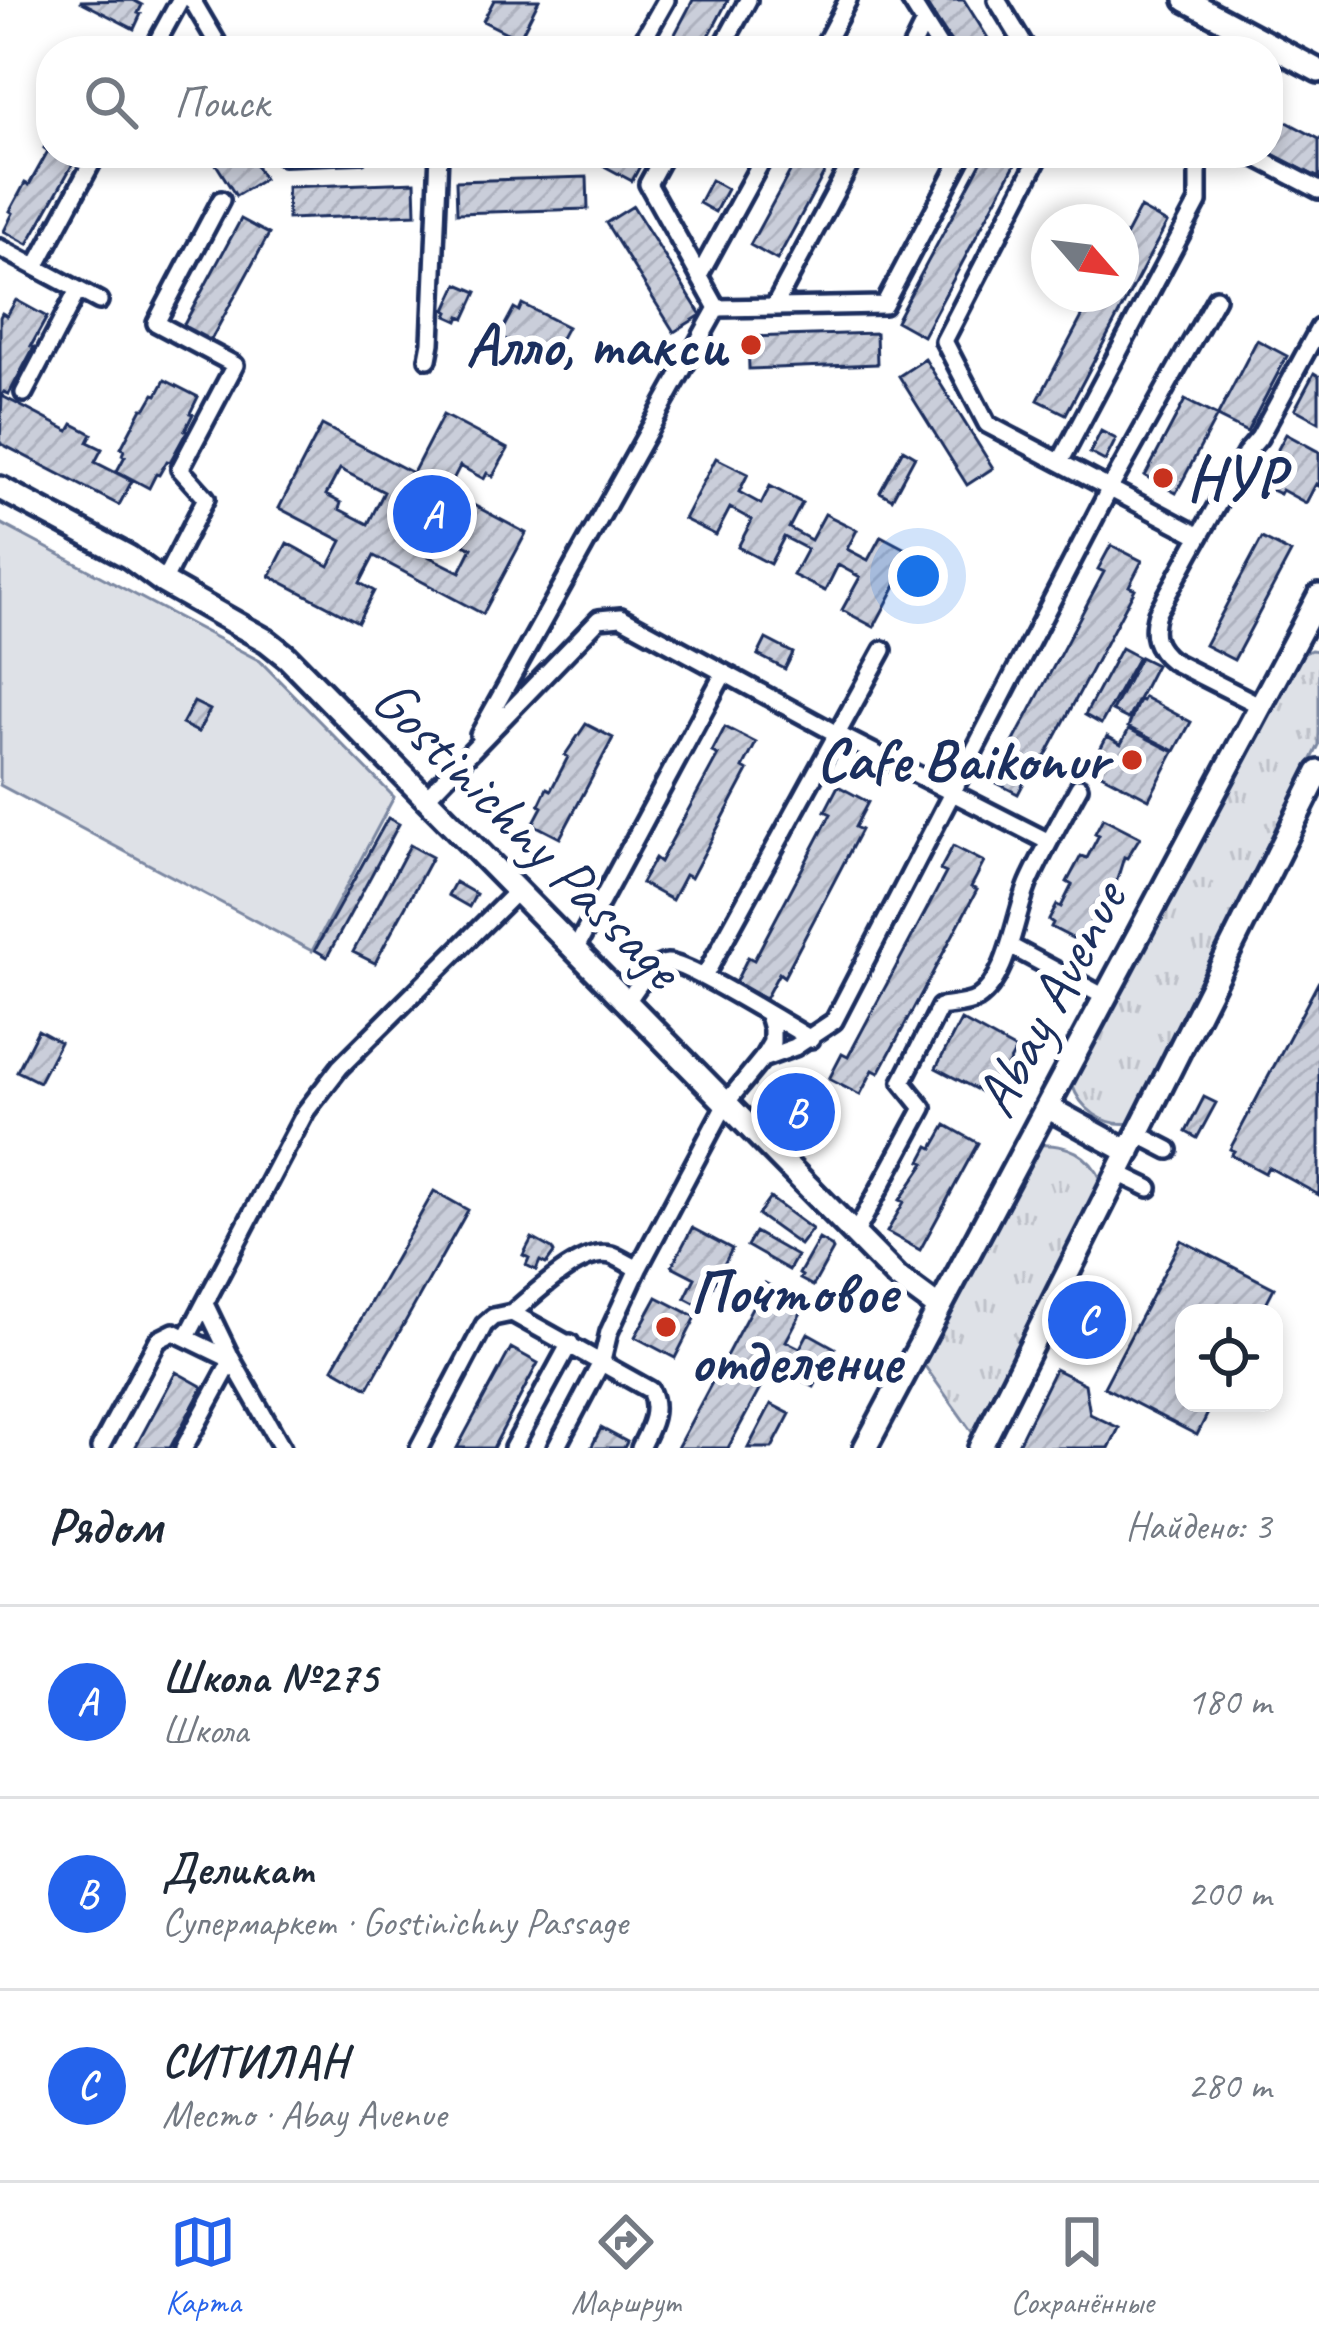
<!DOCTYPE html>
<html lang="ru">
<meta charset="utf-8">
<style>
:root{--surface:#fff;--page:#f2f2f3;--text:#1f2937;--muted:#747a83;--line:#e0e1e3;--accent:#2563eb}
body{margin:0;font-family:Caveat,sans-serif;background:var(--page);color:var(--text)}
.controls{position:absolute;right:36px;bottom:36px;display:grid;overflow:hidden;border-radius:24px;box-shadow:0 6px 18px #0003}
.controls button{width:108px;height:108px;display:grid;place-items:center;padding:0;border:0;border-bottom:3px solid var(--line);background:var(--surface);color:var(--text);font:60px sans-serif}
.compass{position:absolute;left:1031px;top:204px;width:108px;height:108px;border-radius:50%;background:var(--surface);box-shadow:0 6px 18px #0003;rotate:118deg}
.you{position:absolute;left:918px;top:576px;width:42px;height:42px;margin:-30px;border:9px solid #fff;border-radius:50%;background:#1a73e8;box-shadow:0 0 0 18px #1a73e833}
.badge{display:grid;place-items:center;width:78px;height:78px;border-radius:50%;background:var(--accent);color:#fff;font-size:39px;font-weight:700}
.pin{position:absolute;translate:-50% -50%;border:6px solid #fff;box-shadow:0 3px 12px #0006}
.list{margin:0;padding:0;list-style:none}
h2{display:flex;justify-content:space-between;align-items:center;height:156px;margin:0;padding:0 48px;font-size:51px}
h2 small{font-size:39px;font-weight:400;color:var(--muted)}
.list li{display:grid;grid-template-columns:78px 1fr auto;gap:36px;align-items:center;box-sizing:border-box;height:192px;padding:0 48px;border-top:3px solid var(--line)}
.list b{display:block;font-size:45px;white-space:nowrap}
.list p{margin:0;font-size:39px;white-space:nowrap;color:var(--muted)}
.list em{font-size:39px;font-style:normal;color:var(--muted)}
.icon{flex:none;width:66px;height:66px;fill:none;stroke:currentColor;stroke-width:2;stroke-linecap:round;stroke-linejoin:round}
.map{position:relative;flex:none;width:1319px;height:1448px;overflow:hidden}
.search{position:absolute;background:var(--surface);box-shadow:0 6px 18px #0003;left:36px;right:36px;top:36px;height:132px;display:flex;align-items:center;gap:30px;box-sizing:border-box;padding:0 42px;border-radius:48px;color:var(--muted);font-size:45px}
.sheet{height:732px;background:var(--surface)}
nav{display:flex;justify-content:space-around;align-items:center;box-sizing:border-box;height:168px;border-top:3px solid var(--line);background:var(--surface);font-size:33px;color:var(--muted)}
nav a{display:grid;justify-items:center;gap:6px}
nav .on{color:var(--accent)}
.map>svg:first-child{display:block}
</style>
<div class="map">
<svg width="1319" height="1448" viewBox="0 0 1319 1448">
<defs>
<pattern id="park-tufts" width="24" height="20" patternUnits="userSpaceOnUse" patternTransform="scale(3)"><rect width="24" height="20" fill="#dee1e7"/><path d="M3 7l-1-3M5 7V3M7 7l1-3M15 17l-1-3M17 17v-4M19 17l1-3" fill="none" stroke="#bec1c9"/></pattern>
<pattern id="building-hatch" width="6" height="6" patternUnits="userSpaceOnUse" patternTransform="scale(3)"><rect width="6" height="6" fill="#caceda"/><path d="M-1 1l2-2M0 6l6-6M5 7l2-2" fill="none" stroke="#adb1be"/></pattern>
</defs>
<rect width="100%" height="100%" fill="#fff"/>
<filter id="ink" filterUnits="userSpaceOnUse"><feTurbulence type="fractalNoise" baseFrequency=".00833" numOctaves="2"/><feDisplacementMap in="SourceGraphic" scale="24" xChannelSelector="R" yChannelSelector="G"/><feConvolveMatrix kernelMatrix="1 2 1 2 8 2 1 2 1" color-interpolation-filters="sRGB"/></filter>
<g filter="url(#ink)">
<path fill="#dee1e7" stroke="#7c88a2" stroke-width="3" d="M0,523L260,661L394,797L312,951L0,785Z"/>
<path fill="url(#park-tufts)" stroke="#7c88a2" stroke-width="3" d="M1311,650L1319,651V745L1131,1123C1104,1127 1080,1109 1072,1084L1299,656Z
M1037,1145C1068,1143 1089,1154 1102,1181L977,1439L922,1362Z"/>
<path fill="url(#building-hatch)" stroke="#1b2f5e" stroke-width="3" fill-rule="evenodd" d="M133,0L142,5L138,13L141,14L134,29L80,1Z
M494,0H539L519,39L483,21Z
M693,0H728L701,51H666Z
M924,0H964L996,51H957Z
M1268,112L1319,139V178L1268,152Z
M51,135V153H79L28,244L4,231L13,213L10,211L25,183L29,185L48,151L44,148Z
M209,153H248L264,179L236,196Z
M611,153H647L632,181L604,166Z
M800,153H835L777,260L750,245Z
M986,153H1021L923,336L896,321Z
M587,177L588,209L457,213L456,181Z
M711,180L727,189L715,212L699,203Z
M415,182L416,214L288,219L287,187Z
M633,206L701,315L674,332L606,223Z
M1140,208L1167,223L1066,414L1038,400L1094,294H1121V244Z
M241,219L269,234L207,347L180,332Z
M458,284L477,292L465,318L460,316L458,321L447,316L449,312L446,310Z
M16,300L47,317L31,346L34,347L9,394L4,392L0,399V317L2,313L7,316Z
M522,304L567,327L548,362L499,336L514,308L519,311Z
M876,333L877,364L749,369L748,337Z
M1257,340L1287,356L1247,432L1217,417Z
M925,359L993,468L967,485L899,376Z
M1314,373L1319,376V422L1295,409Z
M165,380L198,397L190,413L193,414L185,430L187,431L170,462L167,461L159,475L156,474L149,488L117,471L125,456L122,455L124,450L121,448L142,408H146L154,394L157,395Z
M2,396L69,431L73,424L92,434L88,442L102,449L95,462L132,481L119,505L0,443Z
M1185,400L1217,416L1176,493L1145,476Z
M443,415L508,449L493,476L487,473L484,479L460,466L447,491L526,533L483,614L374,556L360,583L374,591L358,622L270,576L287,543L329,566L342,541L279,508L322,425L413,473ZM340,469L384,492L368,524L339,509L341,503L326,495ZM435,519L462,533L457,541L472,548L460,572L418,551Z
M1101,431L1116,439L1105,461L1090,453Z
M1286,434L1319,452V486L1316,484L1306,503L1282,490L1280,494L1265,487L1268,482L1262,479Z
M903,449L915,456L892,499L880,492Z
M716,458L748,474L739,492L761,504L770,486L802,503L789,528L811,540L825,514L857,530L847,549L868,560L881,536L913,553L874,627L842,610L860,577L838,565L825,591L793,575L807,549L784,537L770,564L738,547L752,520L730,508L716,535L684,519Z
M1262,538L1291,553L1234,660L1205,645Z
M1111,545L1142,561L1129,586L1135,589L1037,772L1031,769L1018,794L987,778L1001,753L1006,756L1104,572L1098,569Z
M766,639L793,653L785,669L758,655Z
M1121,648L1138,657L1101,724L1085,715Z
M1140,657L1156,665L1128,719L1112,711Z
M1144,697L1191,722L1175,751L1128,727L1139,700L1142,701Z
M194,702L210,710L198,732L182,724Z
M586,724L613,738L560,838L533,824L542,807L539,805L547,788L551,790L568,757L565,755Z
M725,727L756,743L743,768L748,771L691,878L685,875L672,900L641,883L655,858L660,862L718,755L712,752Z
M1129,729L1174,752L1149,799L1090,768L1107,736L1121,744Z
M838,786L868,802L855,827L861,830L784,977L779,973L765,999L735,983L748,957L754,960L831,814L825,811Z
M388,818L399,824L327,957L315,950Z
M1103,818L1140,837L1127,858L1124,857L1116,883L1099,910L1096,908L1085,936L1082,934L1078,941L1051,927L1053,923L1049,920L1057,905L1061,907L1072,885L1067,882L1081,856L1087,858L1099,835L1095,833Z
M410,845L432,857L375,963L353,952Z
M953,846L984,862L971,887L977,890L879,1073L873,1070L860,1095L829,1079L842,1054L848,1057L946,873L940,870Z
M455,882L476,894L469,907L448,895Z
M1319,981V1195L1268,1167L1265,1173L1231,1155L1234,1151L1230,1149Z
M961,1020L1016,1050L991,1097L936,1068Z
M38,1030L60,1042L39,1082L17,1071Z
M782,1085L826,1108L810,1139L765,1115Z
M1204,1097L1216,1103L1197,1138L1186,1132Z
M946,1125L978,1143L920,1250L887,1232L904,1202L900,1200L925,1163L921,1161L929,1146L933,1148Z
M434,1191L468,1210L368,1388L333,1368Z
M770,1198L812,1229L800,1245L758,1215Z
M692,1228L732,1249L702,1307L685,1298L695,1278L672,1266Z
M755,1232L797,1256L789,1270L747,1246Z
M532,1238L552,1249L554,1253L546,1264L540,1261L536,1270L526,1265L529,1258L523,1255Z
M819,1239L831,1246L833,1250L813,1286L800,1279L802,1276L799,1274Z
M1181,1240L1274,1288L1261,1313H1184V1403H1213L1197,1435L1104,1387Z
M765,1283L805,1305L786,1341L800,1348L808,1333L835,1348L814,1387L786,1372L789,1366L776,1359L728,1448H677Z
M1088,1294L1110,1305L1089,1347L1064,1335L1082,1298Z
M657,1297L696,1317L675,1358L635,1337Z
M511,1348L538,1363L493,1448H457Z
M1055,1369L1085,1384L1090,1414L1119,1428L1109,1448H1016Z
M176,1372L203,1387L170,1448H135Z
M771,1404L790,1414L772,1448H748Z
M601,1428L627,1442L624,1448H591Z"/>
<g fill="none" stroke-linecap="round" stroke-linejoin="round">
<g stroke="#1b2f5e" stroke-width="24">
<path id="minor" d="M192,0L222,51
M910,0L942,51
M997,0L1028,51
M152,51L180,0
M637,51L666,0
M720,51L748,0
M821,51L848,0
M910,51L923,25
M1219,51L1233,25
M282,153L283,156L360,153
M665,153L648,184L717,308
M1041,153L944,341L987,424L1200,536
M1248,153L1319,190
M0,248L99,301
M36,267L97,153
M699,276L766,153
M774,307L856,153
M717,308L884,305L964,153
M428,359L431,343L439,153
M24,393L78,290
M1060,462L1198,202V153
M163,582L206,498L180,469L235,365L156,323L221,200
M1261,706L1172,661C1154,647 1151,634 1157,613L1246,453L1259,438L1319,328
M479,735L717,308
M426,798L599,619L621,617L837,734L1049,842
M1010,946L1105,997
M575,950L724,673
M704,977L883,650
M627,1002C635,990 650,964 667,963C685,961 788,1026 811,1039
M762,1059L795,1047L834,1021L1110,488L1216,298
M1138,1134L1169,1150
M1118,1173L1149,1188
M855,1234L923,1108L902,1082L940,1007C951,1005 967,1005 977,999C1010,977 1014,914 1030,880C1045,848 1062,818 1079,787
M205,1304L232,1360L282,1448
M512,1313C535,1294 580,1248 611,1255C620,1258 630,1265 638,1269
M187,1337L306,1111L340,1067L517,891
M100,1448L158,1340L174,1332L232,1360L184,1448
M419,1448L484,1325L493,1317L512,1313L650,1390C660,1411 650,1428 640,1448
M513,1448L570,1343
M556,1448L602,1361L609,1332L638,1269L726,1103L762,1059L772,1042V1029L768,1015"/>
</g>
<g stroke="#1b2f5e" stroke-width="30">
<path id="tertiary" d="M1186,0L1319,71
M0,488L129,557L163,582L267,641L287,657L897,1277L939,1308"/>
</g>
<g stroke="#1b2f5e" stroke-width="30">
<path id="secondary" d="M1047,1107L1129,1152
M865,1448L1319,596
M980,1448L1319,772"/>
</g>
<use href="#minor" stroke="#fff" stroke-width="15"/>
<use href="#tertiary" stroke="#fff" stroke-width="21"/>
<use href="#secondary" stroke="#fff" stroke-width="21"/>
</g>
</g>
<g fill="#c8321e" stroke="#fff" stroke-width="4.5">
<circle cx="751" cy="345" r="12"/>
<circle cx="1163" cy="478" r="12"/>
<circle cx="1132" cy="760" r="12"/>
<circle cx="666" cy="1327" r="12"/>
</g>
<g text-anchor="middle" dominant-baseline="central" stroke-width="12" stroke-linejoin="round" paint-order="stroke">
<g font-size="60" font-weight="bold" fill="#1b2f5e" stroke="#fff" text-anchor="end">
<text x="727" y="345">Алло, такси</text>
<text x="1187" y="478" text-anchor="start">НУР</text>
<text x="1108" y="760">Cafe Baikonur</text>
<text x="690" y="1292" text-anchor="start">Почтовое<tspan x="690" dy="69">отделение</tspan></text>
</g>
<g font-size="60" fill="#1b2f5e" stroke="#fff">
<text transform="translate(528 833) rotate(45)">Gostinichny Passage</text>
<text transform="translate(1050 999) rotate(-62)">Abay Avenue</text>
</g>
</g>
</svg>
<div class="controls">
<button><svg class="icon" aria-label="locate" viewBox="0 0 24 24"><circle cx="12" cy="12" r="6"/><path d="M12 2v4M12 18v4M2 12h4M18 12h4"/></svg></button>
</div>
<svg class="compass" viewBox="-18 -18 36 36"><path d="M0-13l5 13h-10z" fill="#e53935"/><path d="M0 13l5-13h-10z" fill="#747a83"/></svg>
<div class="you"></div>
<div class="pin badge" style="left:432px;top:514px">A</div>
<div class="pin badge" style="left:796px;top:1112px">B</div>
<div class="pin badge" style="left:1087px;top:1320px">C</div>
<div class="search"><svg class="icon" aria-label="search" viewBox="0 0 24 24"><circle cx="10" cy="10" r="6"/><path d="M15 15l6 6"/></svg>Поиск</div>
</div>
<section class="sheet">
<h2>Рядом<small>Найдено: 3</small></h2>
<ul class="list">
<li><span class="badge">A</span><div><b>Школа №275</b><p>Школа</p></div><em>180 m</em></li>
<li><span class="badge">B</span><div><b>Деликат</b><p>Супермаркет · Gostinichny Passage</p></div><em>200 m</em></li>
<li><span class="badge">C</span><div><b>СИТИЛАН</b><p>Место · Abay Avenue</p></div><em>280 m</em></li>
</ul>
</section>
<nav>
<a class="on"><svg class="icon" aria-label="map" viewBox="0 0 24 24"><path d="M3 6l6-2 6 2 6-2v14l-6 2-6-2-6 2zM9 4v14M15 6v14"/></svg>Карта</a>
<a><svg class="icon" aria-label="directions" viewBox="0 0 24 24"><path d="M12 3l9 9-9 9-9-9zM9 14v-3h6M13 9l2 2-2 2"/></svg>Маршрут</a>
<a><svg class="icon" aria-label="saved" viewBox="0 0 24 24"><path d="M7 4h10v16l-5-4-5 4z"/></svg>Сохранённые</a>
</nav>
